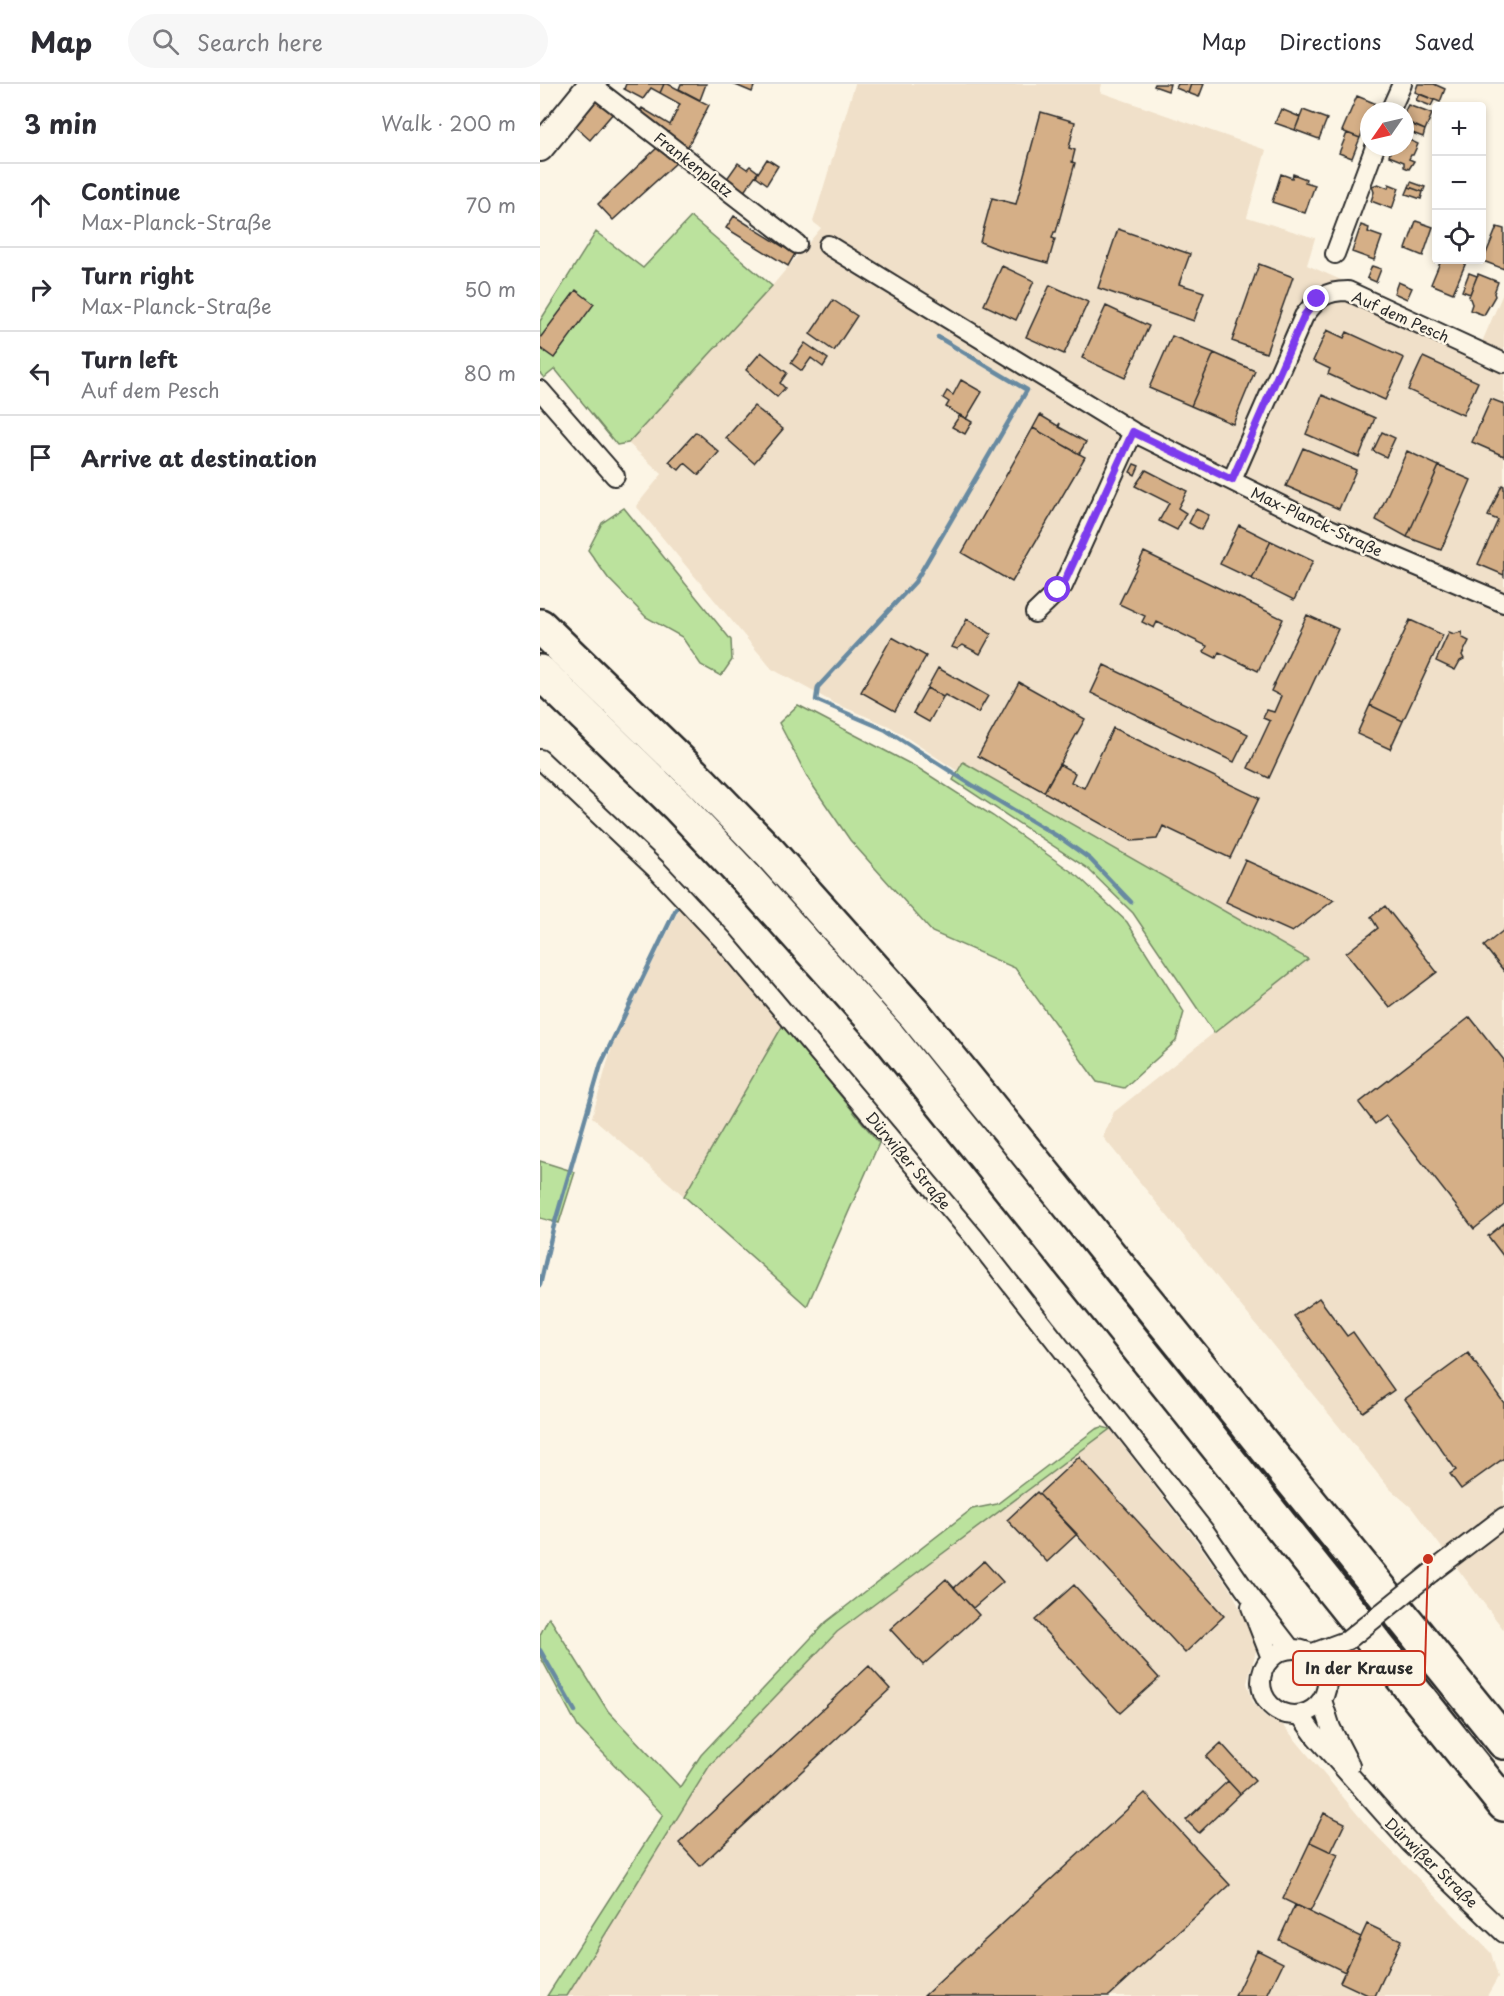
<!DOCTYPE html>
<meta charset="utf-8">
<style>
:root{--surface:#fff;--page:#f7f7f7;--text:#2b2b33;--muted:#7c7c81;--line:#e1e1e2}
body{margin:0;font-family:"Playpen Sans",sans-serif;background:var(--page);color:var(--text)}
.controls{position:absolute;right:18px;top:18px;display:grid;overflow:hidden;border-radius:6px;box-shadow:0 3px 9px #0003}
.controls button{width:54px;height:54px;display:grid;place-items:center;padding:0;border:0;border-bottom:2px solid var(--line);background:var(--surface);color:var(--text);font:30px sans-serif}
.compass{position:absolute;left:820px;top:18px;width:54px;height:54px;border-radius:50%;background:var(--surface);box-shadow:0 3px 9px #0003;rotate:236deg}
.stop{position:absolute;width:18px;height:18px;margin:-14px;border:4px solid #7c3aed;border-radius:50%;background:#fff}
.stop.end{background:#7c3aed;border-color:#fff;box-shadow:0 2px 6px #0008}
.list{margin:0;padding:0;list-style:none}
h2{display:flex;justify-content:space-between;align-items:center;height:78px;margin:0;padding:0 24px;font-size:26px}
h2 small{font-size:20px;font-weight:400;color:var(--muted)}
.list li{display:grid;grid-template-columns:39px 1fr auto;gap:18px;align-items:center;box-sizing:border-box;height:84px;padding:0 24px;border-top:2px solid var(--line)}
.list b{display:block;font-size:22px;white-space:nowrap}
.list p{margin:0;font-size:20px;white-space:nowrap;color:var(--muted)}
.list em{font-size:20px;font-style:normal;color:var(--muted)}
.icon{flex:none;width:33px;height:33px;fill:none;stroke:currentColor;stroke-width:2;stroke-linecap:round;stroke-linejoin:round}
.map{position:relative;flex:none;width:964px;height:1912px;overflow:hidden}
header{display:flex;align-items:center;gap:36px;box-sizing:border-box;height:84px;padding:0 30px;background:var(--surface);border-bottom:2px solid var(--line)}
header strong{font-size:28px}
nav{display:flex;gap:33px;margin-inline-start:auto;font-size:21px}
.search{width:420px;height:54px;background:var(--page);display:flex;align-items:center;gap:15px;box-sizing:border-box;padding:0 21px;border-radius:33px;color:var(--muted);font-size:22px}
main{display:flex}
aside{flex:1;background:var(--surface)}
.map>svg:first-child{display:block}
</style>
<header>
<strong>Map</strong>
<div class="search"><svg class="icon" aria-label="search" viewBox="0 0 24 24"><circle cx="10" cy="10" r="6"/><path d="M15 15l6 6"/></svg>Search here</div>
<nav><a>Map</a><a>Directions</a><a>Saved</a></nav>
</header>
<main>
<aside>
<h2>3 min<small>Walk · 200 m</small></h2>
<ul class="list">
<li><svg class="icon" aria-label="ahead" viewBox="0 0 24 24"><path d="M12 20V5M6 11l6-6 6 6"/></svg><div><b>Continue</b><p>Max-Planck-Straße</p></div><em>70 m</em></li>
<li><svg class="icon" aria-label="right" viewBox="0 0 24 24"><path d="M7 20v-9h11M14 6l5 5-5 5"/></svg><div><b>Turn right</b><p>Max-Planck-Straße</p></div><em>50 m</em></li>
<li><svg class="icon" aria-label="left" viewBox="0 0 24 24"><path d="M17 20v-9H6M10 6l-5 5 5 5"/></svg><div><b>Turn left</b><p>Auf dem Pesch</p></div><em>80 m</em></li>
<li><svg class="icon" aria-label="arrive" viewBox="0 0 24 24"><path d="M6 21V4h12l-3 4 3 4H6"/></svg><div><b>Arrive at destination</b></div></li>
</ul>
</aside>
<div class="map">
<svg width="964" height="1912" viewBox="0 0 964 1912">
<rect width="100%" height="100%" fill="#fcf5e5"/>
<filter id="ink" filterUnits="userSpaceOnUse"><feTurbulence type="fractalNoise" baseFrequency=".0167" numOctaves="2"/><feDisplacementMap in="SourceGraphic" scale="12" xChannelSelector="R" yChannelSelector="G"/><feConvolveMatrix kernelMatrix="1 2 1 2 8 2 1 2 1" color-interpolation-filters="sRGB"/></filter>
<g filter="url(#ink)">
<path fill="#f0e0c9" d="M315,0H562L560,8L726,66L707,133L775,154L767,181L942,258L964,207V1546L871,1423L850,1405L563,1053L574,1028L767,875L424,679L419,688L349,642L294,619L232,585L96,422L122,390L88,359L232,202L281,144L273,138Z
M140,823L243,941L144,1112L52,1033L73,959Z
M570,1345L656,1456L693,1509L717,1564L707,1599L713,1618L725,1632L743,1641L828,1743L951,1869L958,1893L947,1912H27L170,1681L297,1548Z"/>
<path fill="#bbe29d" stroke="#738664" stroke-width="1.5" d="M151,133L232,202L88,359L77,361L15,285L4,294L0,289V237L56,148L103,184Z
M84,424L191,556L192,576L181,592L161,581L142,553L106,533L68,494L48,466L62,439Z
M258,621L378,684L453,732L539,793L587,838L644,928L636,957L584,1004L557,998L475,884L392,848L310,756L269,696L239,639Z
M423,678L768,875L674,949L593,829L547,784L413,696Z
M243,941L339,1059L267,1222L144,1112Z
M0,1077L35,1088L19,1139L0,1134Z
M562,1343L570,1345L297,1548L170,1681L27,1912H7L123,1731L38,1643L0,1572V1551L9,1533L68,1627L140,1703L161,1671L286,1538L432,1425L457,1420L556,1345Z"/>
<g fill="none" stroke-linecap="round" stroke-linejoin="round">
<path stroke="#678aa1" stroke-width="4.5" d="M398,253L487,306L375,498L278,603L276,616L346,646L432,701L522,755L550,775L591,818
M0,1201L13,1145L61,980L136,825
M0,1566L35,1627"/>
</g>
<path fill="#d5af87" stroke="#2b2b2b" stroke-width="1.5" d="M86,0H124L120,9L111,4L103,15L84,5Z
M124,0H128L169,21L147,64L96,31L102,24L130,41L140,20L120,9Z
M141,0H166L160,16L139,5Z
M193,0H215L212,8Z
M615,0H630L628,7L614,2Z
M638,0H651L648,9L636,4Z
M651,0H664L659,13L648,9Z
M878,0H894L905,5L900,18L875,8Z
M879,10L894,16L891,22L876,16Z
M54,12L74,28L50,56L32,40Z
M817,12L834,19L831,27H829V32L820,54L802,47Z
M868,21L892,30L885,46L865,37V27Z
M741,25L760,33L755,46L735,39Z
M763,26L787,35L779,55L755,46Z
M501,28L535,38L529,64L535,66L532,78L535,79L516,148H514L512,154L515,155L508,179L463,167L440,158L452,114L476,120Z
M870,40L885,46L883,53L867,47Z
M807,49L820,54L812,74L799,69Z
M867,55L878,60L873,71H871L869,75L874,77L869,85L864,83V78L849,72L852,63H865Z
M118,63L137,78L73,136L58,120Z
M227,75L238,82L227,100L216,92Z
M198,79L207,85L210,82L218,88L203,109L186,96Z
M741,90L752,94L753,90L766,95L765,98L775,101L765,129L732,118Z
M871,98L885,103L883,108L869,103Z
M838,100L848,104L849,100L859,104L852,125L831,117L834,108L832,102Z
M869,103L883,108L881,115L866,110Z
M194,132L255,170L248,182L186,144Z
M876,137L893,143L883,172L866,165Z
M821,141L829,144L828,148L842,153L834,176L812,168Z
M957,143L964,145V185L943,177Z
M578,145L650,170L639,200L664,208L654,237L558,204Z
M901,176H927L913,209L891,200Z
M719,180L753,193L726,269L692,257Z
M462,182L494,197L476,236L444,221Z
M832,182L841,185L836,198L827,194Z
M929,189L937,192L930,210L922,207Z
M938,190L958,198L954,209L955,212L944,231L930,226L932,220L929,212Z
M858,198L872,204L867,215L854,209Z
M510,201L548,218L524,270L486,253Z
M36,206L54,220L14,274L0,264V254Z
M293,216L317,232L294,267L270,250Z
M566,222L609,242L585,294L542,274Z
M787,246L804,254L807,248L864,274L845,316L788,290L790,285L773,277Z
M632,252L674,269L651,322L609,304Z
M265,259L288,275L283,283L271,274L262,287L251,279Z
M221,268L247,289L240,299L245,304L237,313L206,286Z
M674,269L715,287L693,340L651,322Z
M883,273L938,298L923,331L868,306Z
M421,296L442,308L426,335L406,323L409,318L403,314L407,307L413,311Z
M782,311L835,334L819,373L766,350Z
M951,315L964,320V372L932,358Z
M214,322L243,345L214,379L186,354Z
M420,331L432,338L425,350L412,343Z
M500,331L518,342L520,339L519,343L546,358L539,370L493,344Z
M493,344L545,373L472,498L422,469Z
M156,348L179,368L159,391L145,379L139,386L129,378Z
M842,348L855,354L846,373L833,367Z
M763,364L816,386L799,425L746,402Z
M867,367L899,382L867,453L836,436Z
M594,380L599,382L595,391L590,388Z
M899,382L931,396L901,466L867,453Z
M606,386L647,407L638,424L646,429L637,446L619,437L629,419L595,402Z
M962,401L964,402V494V491L938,480L958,436L948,432Z
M656,425L669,431L661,446L649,439Z
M699,441L731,457L712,495L680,480Z
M731,457L773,477L754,516L712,495Z
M604,468L743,535L718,587L679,568L676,574L664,568L667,562L617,538L614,544L602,538L605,532L579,520Z
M767,531L798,545L729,694L708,684L730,637L723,634L727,626L734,628L741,612L731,607Z
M427,535L451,550L440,570L423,561L417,565L412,563Z
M870,536L903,551L863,637L830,621Z
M909,548L914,550L921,548L923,554L929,557L922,571L924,575L920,577L915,586L896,577Z
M352,553L386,572L355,627L321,608Z
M564,581L708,650L694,678L551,609Z
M398,584L448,612L438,629L405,611L403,613L387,604Z
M479,598L545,635L504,708L438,672Z
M387,604L403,613L389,638L373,629Z
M830,621L863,637L850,665L817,650Z
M573,644L719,714L690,774L623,742L617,755L592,757L504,708L519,680L535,689L531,698L544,704Z
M705,776L794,816L752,848L686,818Z
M845,822L897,888L850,924L806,869L838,844L831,833Z
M964,846V887L944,862Z
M930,933L964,976V1121L934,1145L846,1032L835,1040L819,1019Z
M964,1139V1173L948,1152Z
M779,1214L807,1252L813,1248L854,1306L823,1328L754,1232Z
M928,1269L964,1319V1374L921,1405L910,1390L916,1386L865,1315Z
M539,1373L684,1532L645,1569L499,1410Z
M497,1408L537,1450L507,1478L467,1436Z
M444,1477L463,1498L433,1524L414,1504Z
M406,1495L439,1531L383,1581L350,1545Z
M534,1501L619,1594L580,1629L495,1536Z
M329,1582L350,1605L160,1782L139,1759Z
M681,1659L715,1697L700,1710L666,1673Z
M688,1697L700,1710L659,1749L646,1736Z
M605,1709L690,1801L569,1912H384Z
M784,1729L805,1739L791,1768L770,1758Z
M770,1758L798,1771L770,1828L743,1815Z
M755,1821L821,1853L805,1888L739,1856Z
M827,1840L861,1856L835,1912H830L800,1898Z
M717,1866L743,1879L727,1912H695Z"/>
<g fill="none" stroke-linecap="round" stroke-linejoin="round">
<g stroke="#2b2b2b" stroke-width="22">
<path id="street" d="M51,1L257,160
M850,27L862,0
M288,161L593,348L785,443L964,519
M795,170L835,63
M0,306L75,392
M692,396L764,232C778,214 784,207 808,207L964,279
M495,529L523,502L593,348
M0,675L116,785L183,856L433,1152L666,1449L704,1504L751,1565
M892,1488L964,1433
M711,1523L731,1574
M721 1598a33 33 0 1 1 66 0a33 33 0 1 1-66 0Z
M770,1570L808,1556
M782,1616L791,1644L810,1681
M760,1631L776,1653L870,1759L964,1849"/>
</g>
<g stroke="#2b2b2b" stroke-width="30">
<path id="secondary" d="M0,64L52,0"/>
</g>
<g stroke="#2b2b2b" stroke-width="38">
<path id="highway" d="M0,542L161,698L230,769L376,932L964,1658
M0,588L137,721L207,795L349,953L964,1720"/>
</g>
<use href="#street" stroke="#fcf5e5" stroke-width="18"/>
<use href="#secondary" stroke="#fcf5e5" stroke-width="26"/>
<use href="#highway" stroke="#fcf5e5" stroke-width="33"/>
<g stroke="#2b2b2b" stroke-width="22" stroke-linecap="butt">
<path id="street-bridge" d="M808,1556L892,1488"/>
</g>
<use href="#street-bridge" stroke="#fcf5e5" stroke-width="18"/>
</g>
</g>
<g fill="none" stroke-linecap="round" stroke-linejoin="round" filter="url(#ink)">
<path stroke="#7c3aed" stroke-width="8" d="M518,506L523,501L593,348L692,396L764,232L777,215"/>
</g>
<g text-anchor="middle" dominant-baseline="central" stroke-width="5" stroke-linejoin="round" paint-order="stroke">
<g font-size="15" fill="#2b2b2b" stroke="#fcf5e5">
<text transform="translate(154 80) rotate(38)">Frankenplatz</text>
<text transform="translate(861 232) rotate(24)">Auf dem Pesch</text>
<text transform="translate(777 437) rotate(25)">Max-Planck-Straße</text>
<text transform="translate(369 1076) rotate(50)">Dürwißer Straße</text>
<text transform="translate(892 1778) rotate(44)">Dürwißer Straße</text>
</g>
</g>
<path fill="none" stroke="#c8321e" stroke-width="2" d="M888 1475L885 1584"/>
<circle fill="#c8321e" stroke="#fcf5e5" stroke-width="2" cx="888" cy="1475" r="6"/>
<rect fill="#fcf5e5" stroke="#c8321e" stroke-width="2" x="753" y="1567" width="132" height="34" rx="6"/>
<g font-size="16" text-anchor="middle" font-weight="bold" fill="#2b2b2b">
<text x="819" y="1590">In der Krause</text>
</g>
</svg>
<div class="controls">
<button>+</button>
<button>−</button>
<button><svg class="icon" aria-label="locate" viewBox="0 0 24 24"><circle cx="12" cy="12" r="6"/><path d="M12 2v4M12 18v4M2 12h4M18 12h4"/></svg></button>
</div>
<svg class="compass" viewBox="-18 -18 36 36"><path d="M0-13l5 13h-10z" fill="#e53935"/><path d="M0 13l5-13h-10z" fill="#7c7c81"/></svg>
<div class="stop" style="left:518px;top:506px"></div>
<div class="stop end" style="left:777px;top:215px"></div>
</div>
</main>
